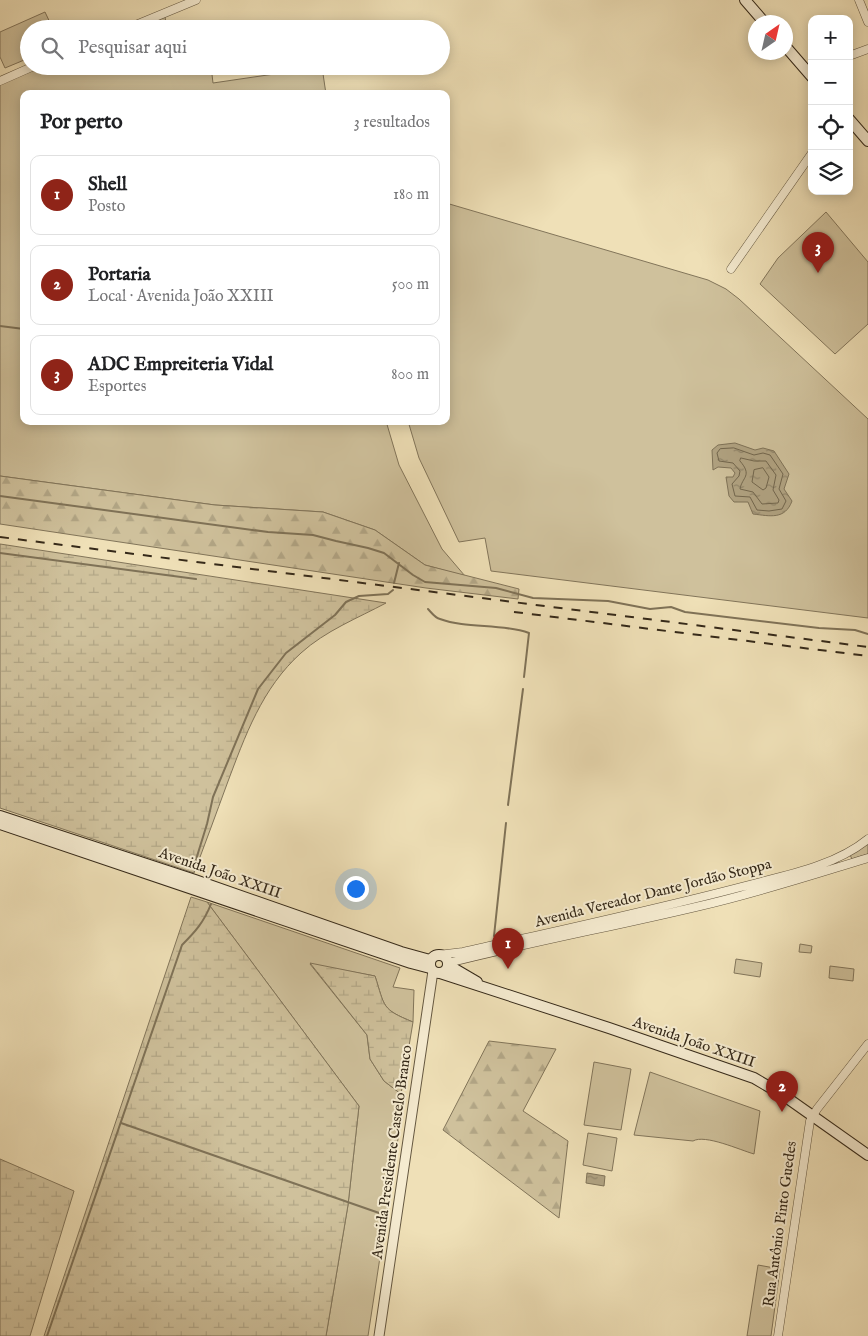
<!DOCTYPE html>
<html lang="pt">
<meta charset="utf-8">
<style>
:root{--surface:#fff;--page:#f6f6f6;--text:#202124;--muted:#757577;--line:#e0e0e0;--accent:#8f2418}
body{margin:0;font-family:"IM FELL English",serif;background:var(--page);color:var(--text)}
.controls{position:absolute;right:15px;top:15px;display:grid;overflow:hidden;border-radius:10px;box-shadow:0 2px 12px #0003}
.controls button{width:45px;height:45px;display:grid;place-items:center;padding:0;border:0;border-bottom:1px solid var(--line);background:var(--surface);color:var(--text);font:25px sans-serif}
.compass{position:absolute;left:748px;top:15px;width:45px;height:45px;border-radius:50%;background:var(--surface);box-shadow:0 2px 12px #0003;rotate:34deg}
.you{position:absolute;left:355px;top:888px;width:18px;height:18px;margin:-12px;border:4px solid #fff;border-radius:50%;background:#1a73e8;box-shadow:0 0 0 8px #1a73e833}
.badge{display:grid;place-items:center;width:32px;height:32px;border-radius:50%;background:var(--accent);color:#fff;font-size:16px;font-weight:700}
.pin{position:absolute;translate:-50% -41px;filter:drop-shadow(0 1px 2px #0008)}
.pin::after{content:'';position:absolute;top:26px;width:18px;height:15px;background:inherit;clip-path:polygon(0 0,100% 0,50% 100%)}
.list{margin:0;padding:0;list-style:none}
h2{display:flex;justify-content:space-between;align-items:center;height:65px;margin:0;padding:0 20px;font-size:21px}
h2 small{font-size:16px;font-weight:400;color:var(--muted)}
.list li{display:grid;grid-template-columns:32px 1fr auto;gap:15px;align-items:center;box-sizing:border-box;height:80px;margin:0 10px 10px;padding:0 10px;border:1px solid var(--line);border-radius:10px}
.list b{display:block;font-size:19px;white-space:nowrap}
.list p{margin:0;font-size:16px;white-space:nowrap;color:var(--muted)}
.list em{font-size:16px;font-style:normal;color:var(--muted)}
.icon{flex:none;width:28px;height:28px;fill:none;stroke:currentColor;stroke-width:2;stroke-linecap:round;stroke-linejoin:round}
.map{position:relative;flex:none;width:868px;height:1336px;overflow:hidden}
.search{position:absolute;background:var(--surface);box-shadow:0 2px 12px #0003;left:20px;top:20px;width:430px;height:55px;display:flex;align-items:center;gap:12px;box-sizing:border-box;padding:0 18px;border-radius:28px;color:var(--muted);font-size:19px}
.panel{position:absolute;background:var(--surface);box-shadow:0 2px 12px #0003;left:20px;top:90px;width:430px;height:335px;border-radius:10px}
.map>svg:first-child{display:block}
</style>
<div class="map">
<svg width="868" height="1336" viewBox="0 0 868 1336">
<defs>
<pattern id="forest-firs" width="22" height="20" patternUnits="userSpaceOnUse" patternTransform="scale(1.25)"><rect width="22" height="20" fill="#cfc19c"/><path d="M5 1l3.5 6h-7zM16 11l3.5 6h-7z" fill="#b2a686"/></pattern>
<pattern id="wetland-marsh" width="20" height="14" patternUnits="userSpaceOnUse" patternTransform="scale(1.25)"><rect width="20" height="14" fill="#cfc19c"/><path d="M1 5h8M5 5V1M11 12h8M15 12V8" fill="none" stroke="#b2a686"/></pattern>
<pattern id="water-ripples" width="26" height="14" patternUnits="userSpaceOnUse" patternTransform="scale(1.25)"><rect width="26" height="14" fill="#b0a281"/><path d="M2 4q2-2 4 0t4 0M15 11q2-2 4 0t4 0" fill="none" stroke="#908469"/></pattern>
</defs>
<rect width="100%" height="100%" fill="#efe0b7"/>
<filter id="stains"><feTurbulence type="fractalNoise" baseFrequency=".004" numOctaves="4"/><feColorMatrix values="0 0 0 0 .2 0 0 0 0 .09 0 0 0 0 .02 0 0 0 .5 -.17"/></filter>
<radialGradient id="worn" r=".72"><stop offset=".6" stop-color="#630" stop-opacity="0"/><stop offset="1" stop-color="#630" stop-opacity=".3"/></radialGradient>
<path fill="#cfc19c" stroke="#82755a" d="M45,12L53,29H29V58L5,68L0,57V32Z
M165,17L167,29H136Z
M44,66H211L213,83L322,67L326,94H24V421H386L399,465L442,549L465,576L425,565L375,530L323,512L215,505L0,476V84Z
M446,203L708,280L726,289L739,299L868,419V618L491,571L485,538L459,542L419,458L408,421H446Z
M826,212L868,262V324L835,354L760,284L778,258Z
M868,842V854L852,859L850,855Z
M207,902L400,968L393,987L414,990L413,1022C381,1009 385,1007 375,976L310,964L367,1035L370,1059L384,1081L401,1094V1119L368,1336H326L348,1205L359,1106Z
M800,944L812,946L811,953L799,952Z
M736,959L762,963L760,977L734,973Z
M830,966L854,969L853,981L829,978Z
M594,1062L631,1069L621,1130L584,1125Z
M650,1072L760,1111L754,1154C740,1150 705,1134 693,1141L634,1135Z
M588,1133L617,1138L612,1171L583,1165Z
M758,1265L780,1269L771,1336H747Z"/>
<path fill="url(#forest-firs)" stroke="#82755a" d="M0,476L215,505L323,512L375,530L425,565L519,589L518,599L426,588L0,524Z
M489,1041L556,1049L523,1111L568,1141L559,1218L443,1130Z"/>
<path fill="url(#wetland-marsh)" stroke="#82755a" d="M0,544L386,603C358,618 325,631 301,653C262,688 245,736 227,784C216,814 205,844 194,873L0,808Z
M191,897L207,902L359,1106L348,1205L326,1336H44Z
M310,963L375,976C385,1007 381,1009 413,1022L401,1094L384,1081L370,1059L367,1035Z
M0,1159L74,1191L30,1336H0Z"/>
<path fill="url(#water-ripples)" stroke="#7f7257" d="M735,443L755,450L763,448L774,451L789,474L784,489L792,501C785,520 770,516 753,514L748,502H734L729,496L726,477H733L735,473L731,468L718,467L713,470L712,450L718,445Z
M587,1173L605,1176L604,1186L586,1183Z"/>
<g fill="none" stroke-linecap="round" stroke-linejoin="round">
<path stroke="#72664d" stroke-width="1" d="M734,448L754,455L763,453L770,455L783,474L779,489L786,501L782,509L769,511L757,510L750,497L735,496L732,484L739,476L740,471L733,463L719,461L717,453L720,449Z
M741,458L754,461H766L776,475L773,490L779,500L778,503L762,504L753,492L740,489C742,477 753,476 740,461Z
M763,468L769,477L766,488L763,490L752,482L754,470Z"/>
<path stroke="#7f7257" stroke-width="2" d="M0,326L24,329
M0,496L268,532L313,535L336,541L368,548L384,553L413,575L425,582L496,588L533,598L608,601L650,609L671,607L685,612L819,628L855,630L868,634
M0,553L196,579
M394,583L399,563
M428,609C431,612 435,618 440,619C467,629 501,623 529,633L524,677
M508,805L523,689
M194,866L207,824L213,797L258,689L286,653L335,615L346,602L359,596L388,594L393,590
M494,936L506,823
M121,1123L382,1214
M47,1336L182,945C195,932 204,922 211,904"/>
<g stroke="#645740" stroke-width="9">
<path id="minor" d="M859,0L868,22
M126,29L196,0
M849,56L868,49
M0,81L34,66
M731,269L812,153
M438,955L463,952C556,931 649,911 741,887C782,876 834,867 868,839
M448,963C531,942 616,926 700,906C757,893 812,875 868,858
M778,1336L810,1121L817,1109L868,1044"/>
</g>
<g stroke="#645740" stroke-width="11">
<path id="tertiary" d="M379,1336L433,971"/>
</g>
<g stroke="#352919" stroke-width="12">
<path id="secondary" d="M745,0L764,22
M786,47L812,77
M849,119L868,141
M0,816L195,880L401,952L430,960
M0,824L411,963L430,968
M430 964a9 9 0 1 1 18 0a9 9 0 1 1-18 0Z
M448,965L477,982
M440,973L609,1028L754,1078L783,1095L868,1155"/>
</g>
<use href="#minor" stroke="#f5ebd0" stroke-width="8"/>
<use href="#tertiary" stroke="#f5ebd0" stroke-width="9"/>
<use href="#secondary" stroke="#f5ebd0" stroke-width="10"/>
<path stroke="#352919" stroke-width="2" stroke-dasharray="9 9" stroke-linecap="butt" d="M0,537L868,647
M514,612L868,656"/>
</g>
<g text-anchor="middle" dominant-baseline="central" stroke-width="4" stroke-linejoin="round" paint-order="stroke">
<g font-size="15" fill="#352919" stroke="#f5ebd0">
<text transform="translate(220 873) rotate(19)">Avenida João XXIII</text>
<text transform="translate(653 893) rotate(-14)">Avenida Vereador Dante Jordão Stoppa</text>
<text transform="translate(694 1042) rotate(19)">Avenida João XXIII</text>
<text transform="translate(392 1152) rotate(-82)">Avenida Presidente Castelo Branco</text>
<text transform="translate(780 1224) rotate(-82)">Rua Antônio Pinto Guedes</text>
</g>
</g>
<rect width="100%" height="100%" filter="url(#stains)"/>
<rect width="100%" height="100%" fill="url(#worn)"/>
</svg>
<div class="controls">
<button>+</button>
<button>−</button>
<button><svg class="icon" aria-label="locate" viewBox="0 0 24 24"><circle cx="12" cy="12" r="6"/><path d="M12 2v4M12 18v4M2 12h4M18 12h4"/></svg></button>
<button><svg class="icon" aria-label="layers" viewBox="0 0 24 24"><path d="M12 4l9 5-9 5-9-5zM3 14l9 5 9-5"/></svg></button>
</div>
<svg class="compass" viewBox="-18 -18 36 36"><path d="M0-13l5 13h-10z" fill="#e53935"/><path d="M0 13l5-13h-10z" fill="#757577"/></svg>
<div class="you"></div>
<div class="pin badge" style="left:508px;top:969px">1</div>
<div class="pin badge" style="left:782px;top:1112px">2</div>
<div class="pin badge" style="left:818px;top:273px">3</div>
<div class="search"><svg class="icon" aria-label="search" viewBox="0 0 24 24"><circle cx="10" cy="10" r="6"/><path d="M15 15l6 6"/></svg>Pesquisar aqui</div>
<section class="panel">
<h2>Por perto<small>3 resultados</small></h2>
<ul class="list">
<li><span class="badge">1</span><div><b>Shell</b><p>Posto</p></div><em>180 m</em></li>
<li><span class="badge">2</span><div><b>Portaria</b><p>Local · Avenida João XXIII</p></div><em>500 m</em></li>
<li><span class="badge">3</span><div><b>ADC Empreiteria Vidal</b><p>Esportes</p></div><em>800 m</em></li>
</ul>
</section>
</div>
